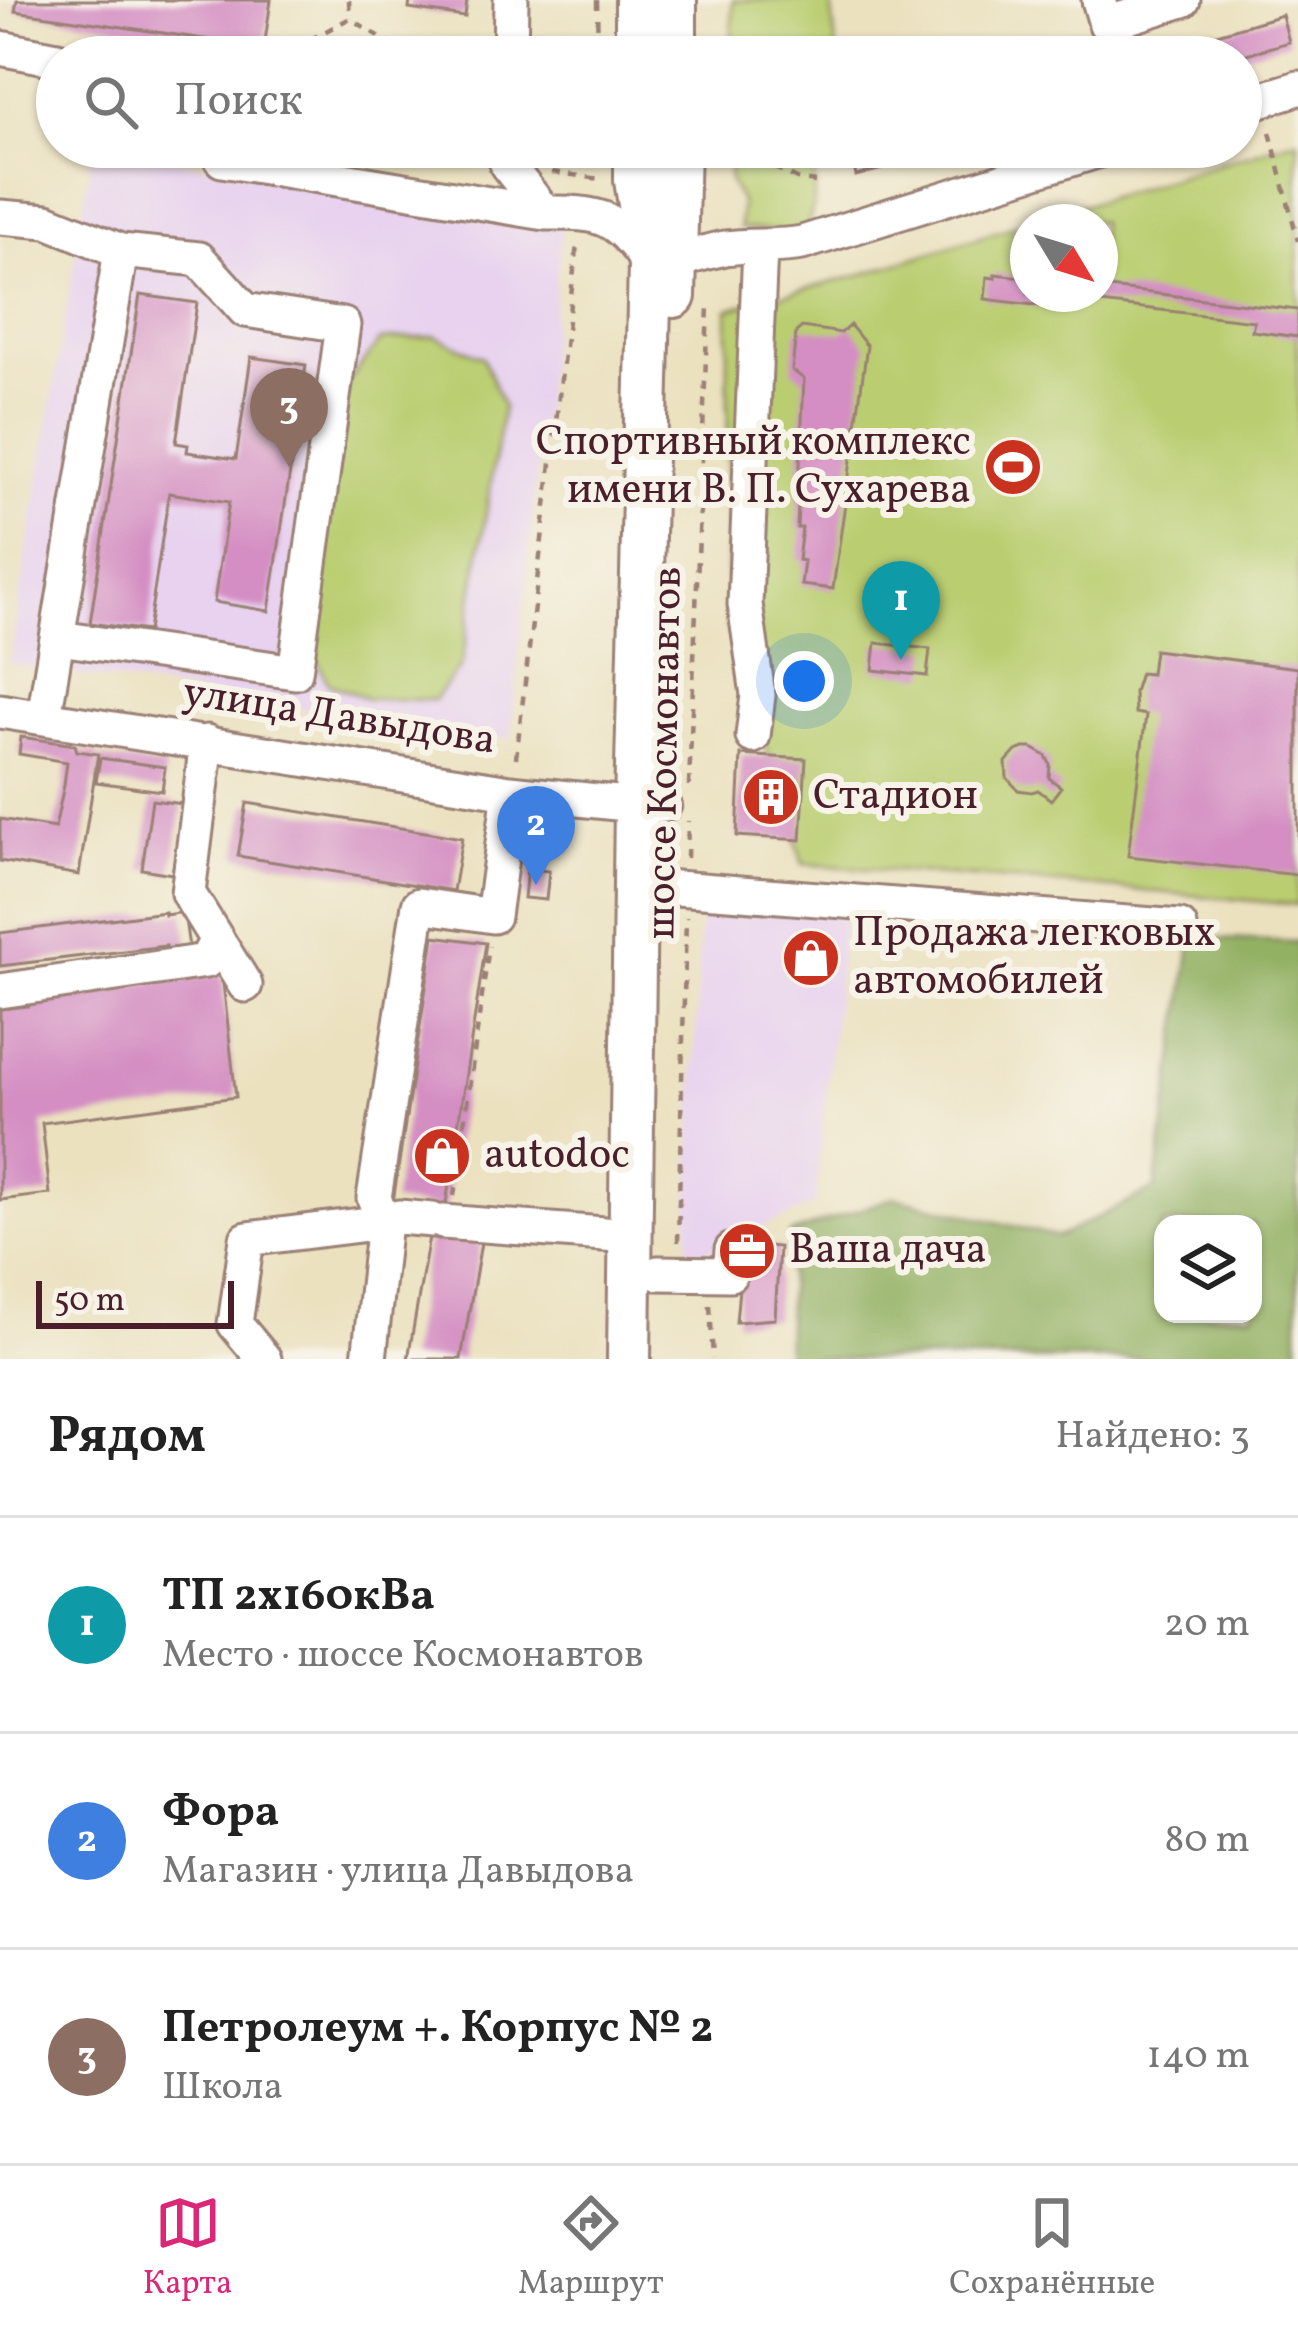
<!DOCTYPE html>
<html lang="ru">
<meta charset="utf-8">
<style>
:root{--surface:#fff;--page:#f6f6f6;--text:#222;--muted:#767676;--line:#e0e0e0;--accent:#db2777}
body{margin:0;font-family:Vollkorn,serif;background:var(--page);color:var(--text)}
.controls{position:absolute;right:36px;bottom:36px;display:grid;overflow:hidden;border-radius:24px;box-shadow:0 3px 9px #0004}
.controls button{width:108px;height:108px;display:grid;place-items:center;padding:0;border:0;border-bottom:3px solid var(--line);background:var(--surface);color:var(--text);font:60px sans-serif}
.compass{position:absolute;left:1010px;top:204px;width:108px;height:108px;border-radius:50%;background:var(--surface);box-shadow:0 3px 9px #0004;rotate:128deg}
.scale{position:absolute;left:36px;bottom:30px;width:198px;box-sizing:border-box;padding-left:12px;border:6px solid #4a1f2b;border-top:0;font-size:33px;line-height:42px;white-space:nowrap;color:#4a1f2b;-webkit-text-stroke:9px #f7f3e8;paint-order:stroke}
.you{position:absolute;left:804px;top:681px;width:42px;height:42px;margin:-30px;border:9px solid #fff;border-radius:50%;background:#1a73e8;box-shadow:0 0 0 18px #1a73e833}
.badge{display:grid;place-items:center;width:78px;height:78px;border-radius:50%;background:var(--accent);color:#fff;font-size:39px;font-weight:700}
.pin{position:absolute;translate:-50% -99px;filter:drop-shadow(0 3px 6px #0008)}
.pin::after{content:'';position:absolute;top:63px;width:42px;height:36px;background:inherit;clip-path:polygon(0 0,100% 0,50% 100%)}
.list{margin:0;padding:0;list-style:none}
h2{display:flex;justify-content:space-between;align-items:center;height:156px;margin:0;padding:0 48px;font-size:51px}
h2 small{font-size:39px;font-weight:400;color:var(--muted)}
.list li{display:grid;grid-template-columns:78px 1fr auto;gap:36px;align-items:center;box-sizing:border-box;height:216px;padding:0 48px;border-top:3px solid var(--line)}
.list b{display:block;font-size:45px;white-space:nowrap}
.list p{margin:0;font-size:39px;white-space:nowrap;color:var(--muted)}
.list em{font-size:39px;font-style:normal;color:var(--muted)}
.icon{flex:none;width:66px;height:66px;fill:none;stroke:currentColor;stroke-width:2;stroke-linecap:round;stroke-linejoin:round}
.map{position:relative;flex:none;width:1298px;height:1359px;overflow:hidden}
.search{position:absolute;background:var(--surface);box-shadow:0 3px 9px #0004;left:36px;right:36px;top:36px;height:132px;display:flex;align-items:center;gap:30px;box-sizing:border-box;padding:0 42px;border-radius:66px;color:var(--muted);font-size:45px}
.sheet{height:804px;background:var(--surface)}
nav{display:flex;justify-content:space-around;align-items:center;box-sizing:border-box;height:168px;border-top:3px solid var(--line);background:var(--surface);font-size:33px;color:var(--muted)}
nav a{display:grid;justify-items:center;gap:6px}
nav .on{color:var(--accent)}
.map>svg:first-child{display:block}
</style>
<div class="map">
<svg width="1298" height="1359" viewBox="0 0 1298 1359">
<rect width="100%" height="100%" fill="#f7f3e8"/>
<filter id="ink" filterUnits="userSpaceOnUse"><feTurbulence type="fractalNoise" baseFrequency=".00833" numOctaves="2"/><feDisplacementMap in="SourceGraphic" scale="24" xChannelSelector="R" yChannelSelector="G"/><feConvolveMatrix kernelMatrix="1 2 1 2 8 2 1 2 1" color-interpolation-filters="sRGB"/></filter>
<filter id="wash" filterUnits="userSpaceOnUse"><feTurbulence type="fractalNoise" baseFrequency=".004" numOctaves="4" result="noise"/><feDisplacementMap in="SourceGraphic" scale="48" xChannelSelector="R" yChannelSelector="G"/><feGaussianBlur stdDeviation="2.7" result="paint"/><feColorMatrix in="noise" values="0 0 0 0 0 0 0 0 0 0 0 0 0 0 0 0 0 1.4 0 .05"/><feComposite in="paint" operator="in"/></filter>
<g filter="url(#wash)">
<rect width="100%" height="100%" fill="#ebe1bf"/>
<path fill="#e8d2ef" d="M93,147L562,226L510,740L9,664Z
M701,896L845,907L815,1204L687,1260Z"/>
<path fill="#bace71" stroke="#82764e" stroke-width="3" d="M733,0H831L837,57H731Z
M1298,139V905L1090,886L803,864L727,624L728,309L857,276L1028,222V294H1100V222H1029Z
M729,147H813C815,178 819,206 803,233L740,228L741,203L729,180Z
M435,336L483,357L503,407L462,664L434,700L368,699L328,683L307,639L348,382L381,340Z"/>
<path fill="#93b163" stroke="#6e6847" stroke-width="3" fill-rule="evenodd" d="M1192,938L1298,942V1359H786L790,1234L895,1197L1058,1237L1155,1189ZM1163,1224H1253V1314H1163Z"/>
<g id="blocks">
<path fill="#d48ec3" d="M17,0H271L264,48L15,11Z
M410,0H467L465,17L409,9Z
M1282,15L1289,42L1236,57H1139Z
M849,147H921L924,158L856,176Z
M995,274L1028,278V294H1044L1042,306L985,299L987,277L995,278Z
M1100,287L1298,310V337L1252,331L1254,321L1049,297V294H1100Z
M140,295L197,303L176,443L188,445L187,452L236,459L251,357L306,365L269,611L214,602L229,502L169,493L148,631L90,623Z
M850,325L867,346L833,589L801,585L804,561L798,560L802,528H797L804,379L792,370L796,332L802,327L841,333Z
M876,643L930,649L927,676L873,670Z
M1154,650L1298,668V875L1128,856L1146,715L1135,713L1134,692L1140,673L1151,674Z
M21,737L75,745L77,751L98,754L79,875L0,861V819L55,828L64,785L67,762L19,754Z
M1024,748H1032L1046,756L1050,764L1049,778L1061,787L1051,800L1038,790L1032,792L1018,790L1007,778L1006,762L1016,751Z
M741,755L806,759L801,840L737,836Z
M100,758L165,767L162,791L96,782Z
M152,800L183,804L172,874L142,869Z
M247,803L462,838L453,891L238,856Z
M527,869L549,871L546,900L524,898Z
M165,912V915L184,912L189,948L167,951L166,946L0,966V933Z
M434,936L486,943L442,1230L482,1237L461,1359H408L434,1208L393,1202Z
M222,974L236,1097L42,1123L50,1194L0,1200V1009L29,1006V995Z
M743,1244L779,1247L775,1319L736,1322Z"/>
</g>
</g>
<g filter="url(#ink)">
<use href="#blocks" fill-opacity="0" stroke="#9a8075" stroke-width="3"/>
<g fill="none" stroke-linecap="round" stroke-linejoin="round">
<g stroke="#9a8075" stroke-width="39">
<path id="minor" d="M1099,0L1106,24L1183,0
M0,48L57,59
M510,57L511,0
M1241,106L1298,88
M215,147L222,160L545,213
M508,147L507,165L545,213C603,212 616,216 650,265C676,263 699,253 725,248C750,244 777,248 802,243L1110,147
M0,217L47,221L121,251
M0,711L510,792L636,805H664
M44,717L121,251L199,259L245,310L343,325L295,672L59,638
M753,736L758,695L745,604L760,248
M207,742L188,893L245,985
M663,887L1180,927
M0,991L206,961L217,939
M443,1222L631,1236
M658,1273L730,1274L732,1250
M264,1359L235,1324L247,1239L384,1222L399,1217L432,1220
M369,1359L384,1222L374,1198L419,905L493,916L510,792"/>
</g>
<g stroke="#9a8075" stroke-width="48">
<path id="major" d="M675,0V57
M637,57V0
M674,296L678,147
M629,1359L636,805L650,265L636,180V147"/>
</g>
<path stroke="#9a8075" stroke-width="4.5" stroke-dasharray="9 9" stroke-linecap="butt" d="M349,0L350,18
M597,0L598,57
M720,54L726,57
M278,57L350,18L411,57
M1270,132L1298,241
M722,153L771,166L797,179L815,182
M552,172L600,179
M516,758L577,245
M689,786L708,306
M687,858L688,821
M454,1196L489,946
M678,1242L686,917
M710,1305L713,1359"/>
<use href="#minor" stroke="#fff" stroke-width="33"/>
<use href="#major" stroke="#fff" stroke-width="42"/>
</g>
</g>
<defs>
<g id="stadium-disc" transform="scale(3)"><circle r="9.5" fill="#c8321e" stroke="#f7f3e8"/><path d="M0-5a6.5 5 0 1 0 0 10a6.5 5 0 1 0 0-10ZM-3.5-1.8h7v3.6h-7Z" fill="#fff"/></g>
<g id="building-disc" transform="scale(3)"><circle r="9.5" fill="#c8321e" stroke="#f7f3e8"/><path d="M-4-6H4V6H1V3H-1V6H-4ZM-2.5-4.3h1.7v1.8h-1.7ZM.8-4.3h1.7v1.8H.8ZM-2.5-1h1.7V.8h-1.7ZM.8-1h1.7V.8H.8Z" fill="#fff"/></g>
<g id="shop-disc" transform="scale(3)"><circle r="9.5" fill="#c8321e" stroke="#f7f3e8"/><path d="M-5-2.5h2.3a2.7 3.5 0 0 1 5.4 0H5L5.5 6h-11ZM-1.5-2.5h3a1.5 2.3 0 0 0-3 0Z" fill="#fff"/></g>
<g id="office-disc" transform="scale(3)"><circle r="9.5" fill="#c8321e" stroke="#f7f3e8"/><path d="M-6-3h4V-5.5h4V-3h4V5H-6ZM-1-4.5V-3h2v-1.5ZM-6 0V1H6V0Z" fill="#fff"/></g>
</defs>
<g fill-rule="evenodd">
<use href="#stadium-disc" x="1013" y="467"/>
<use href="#building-disc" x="771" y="797"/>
<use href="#shop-disc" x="811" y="958"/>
<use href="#shop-disc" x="442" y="1156"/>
<use href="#office-disc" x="747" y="1251"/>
</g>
<g text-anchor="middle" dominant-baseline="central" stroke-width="12" stroke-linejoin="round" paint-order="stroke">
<g font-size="42" fill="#4a1f2b" stroke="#f7f3e8" text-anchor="start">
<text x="971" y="443" text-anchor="end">Спортивный комплекс<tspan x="971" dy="48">имени В. П. Сухарева</tspan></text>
<text x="813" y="797">Стадион</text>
<text x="853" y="934">Продажа легковых<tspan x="853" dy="48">автомобилей</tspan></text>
<text x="484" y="1156">autodoc</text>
<text x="789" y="1251">Ваша дача</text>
</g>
<g font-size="42" fill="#4a1f2b" stroke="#f7f3e8">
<text transform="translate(339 718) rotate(9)">улица Давыдова</text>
<text transform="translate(666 753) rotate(-89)">шоссе Космонавтов</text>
</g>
</g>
</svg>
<div class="controls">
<button><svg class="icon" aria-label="layers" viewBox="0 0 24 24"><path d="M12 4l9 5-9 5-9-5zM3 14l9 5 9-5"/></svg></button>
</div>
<svg class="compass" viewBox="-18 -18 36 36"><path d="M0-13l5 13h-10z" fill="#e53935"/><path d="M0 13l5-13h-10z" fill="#767676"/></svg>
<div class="scale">50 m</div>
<div class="you"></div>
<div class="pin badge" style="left:901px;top:660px;background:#0f9aa8">1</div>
<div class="pin badge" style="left:536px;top:885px;background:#3f7fe0">2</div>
<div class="pin badge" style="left:289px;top:467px;background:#8d6e63">3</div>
<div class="search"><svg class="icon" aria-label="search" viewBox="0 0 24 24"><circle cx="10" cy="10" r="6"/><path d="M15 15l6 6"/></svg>Поиск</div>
</div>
<section class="sheet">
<h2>Рядом<small>Найдено: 3</small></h2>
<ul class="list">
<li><span class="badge" style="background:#0f9aa8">1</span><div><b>ТП 2х160кВа</b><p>Место · шоссе Космонавтов</p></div><em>20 m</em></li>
<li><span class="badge" style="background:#3f7fe0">2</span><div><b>Фора</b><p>Магазин · улица Давыдова</p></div><em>80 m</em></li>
<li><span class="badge" style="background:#8d6e63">3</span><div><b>Петролеум +. Корпус № 2</b><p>Школа</p></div><em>140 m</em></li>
</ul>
</section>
<nav>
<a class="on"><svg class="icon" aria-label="map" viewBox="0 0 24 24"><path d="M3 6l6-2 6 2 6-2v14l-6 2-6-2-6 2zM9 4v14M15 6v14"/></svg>Карта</a>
<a><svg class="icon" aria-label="directions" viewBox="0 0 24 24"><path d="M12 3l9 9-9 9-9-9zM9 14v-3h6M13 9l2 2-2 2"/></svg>Маршрут</a>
<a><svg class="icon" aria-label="saved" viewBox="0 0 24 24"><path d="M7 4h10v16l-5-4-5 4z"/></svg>Сохранённые</a>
</nav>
